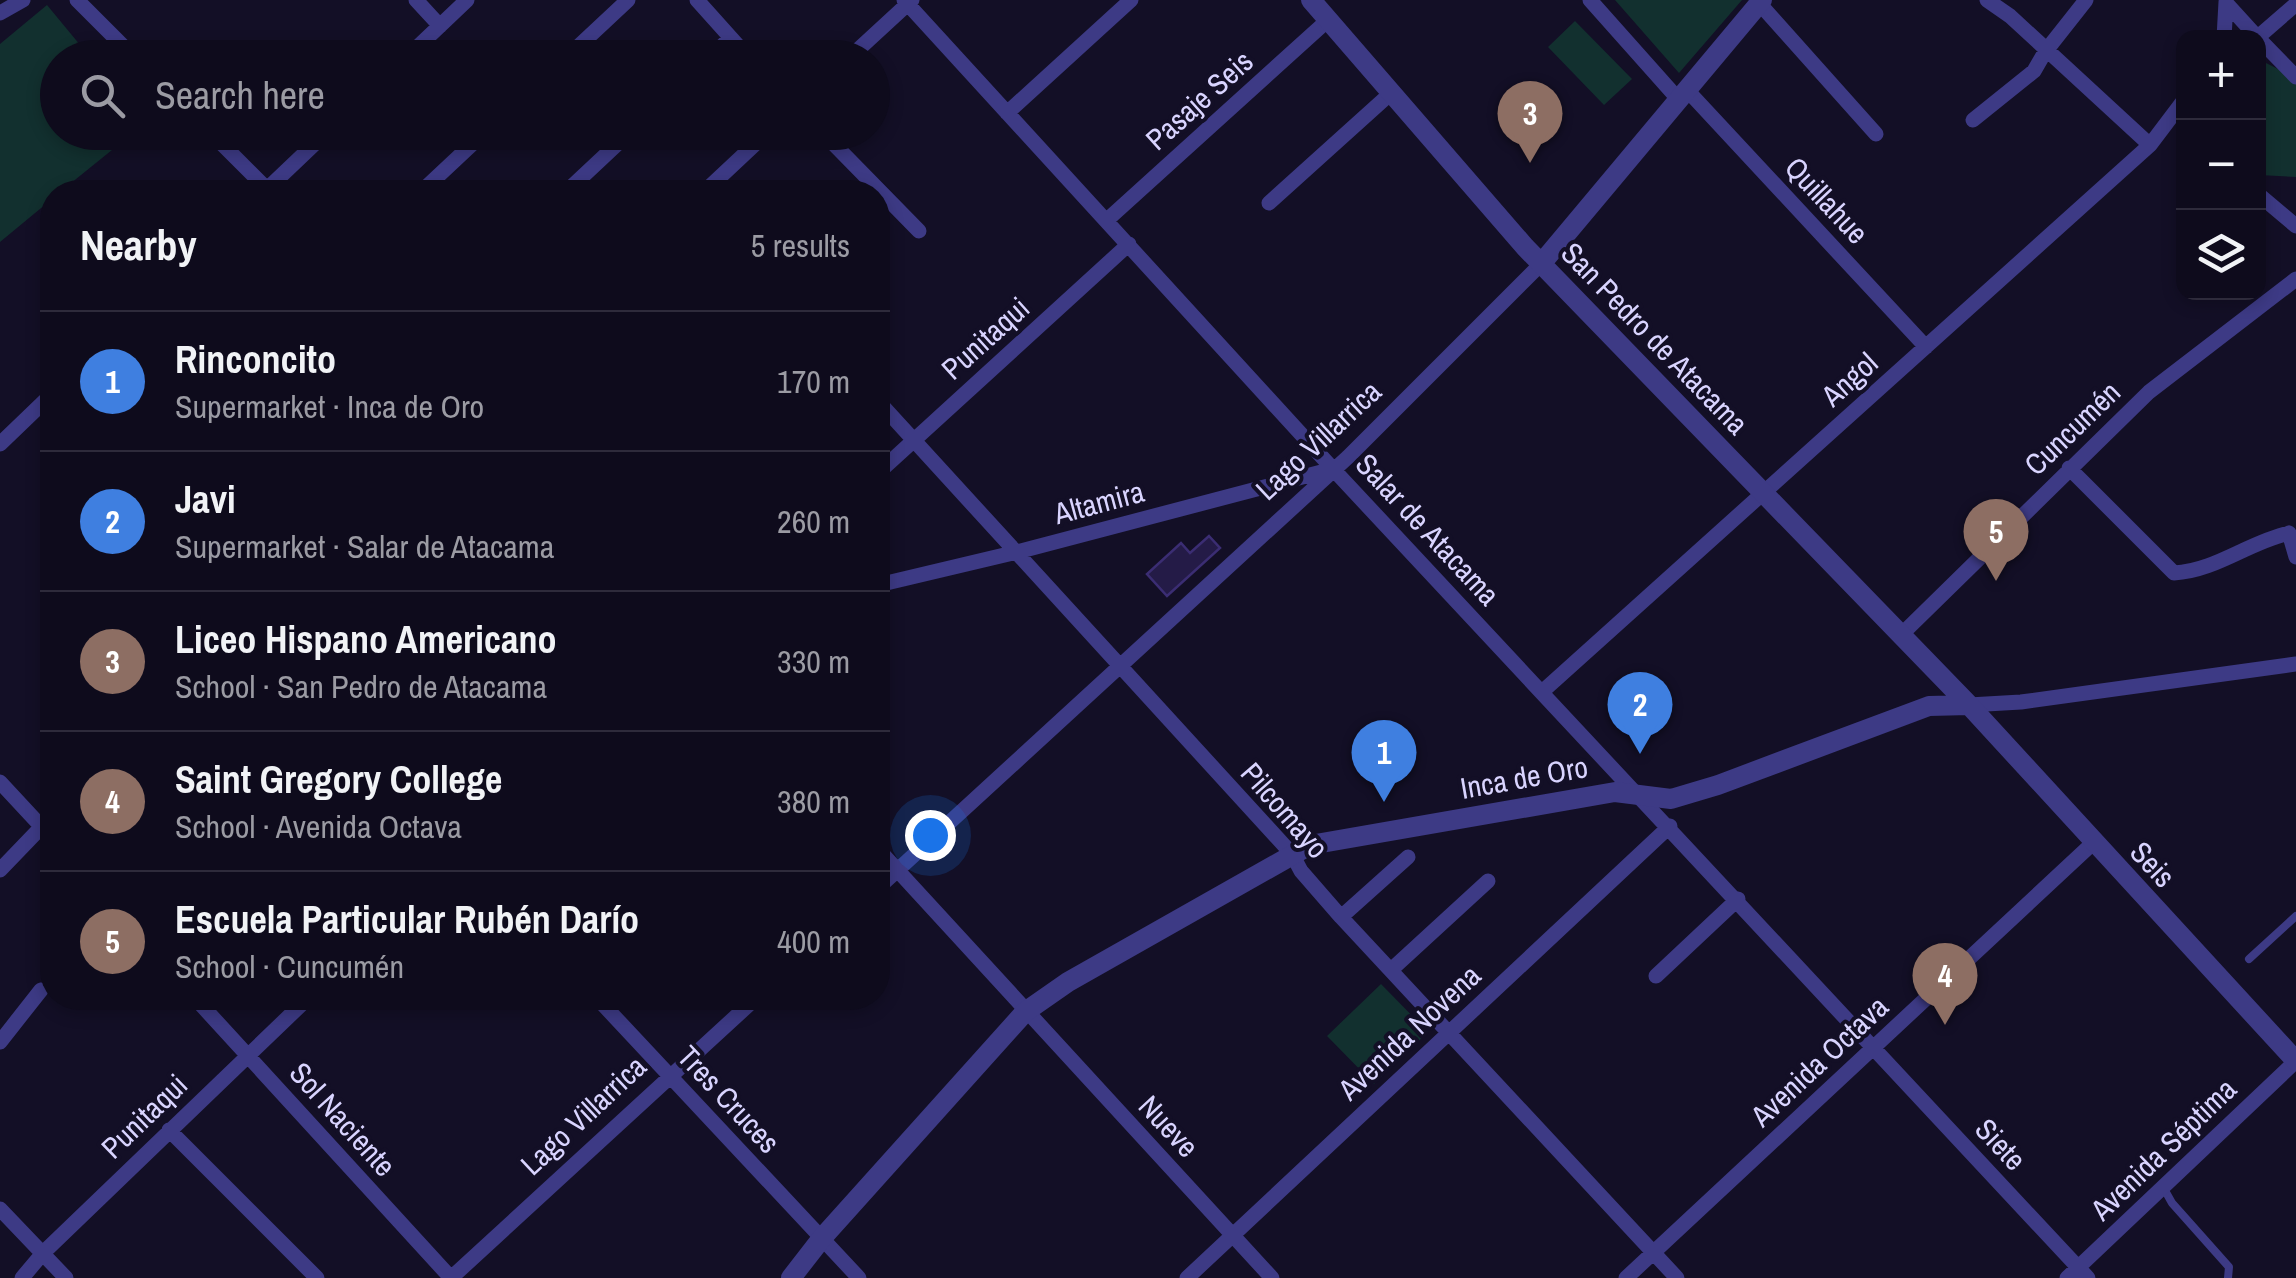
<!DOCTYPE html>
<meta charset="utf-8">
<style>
:root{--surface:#0e0b1c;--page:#1c1929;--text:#f1f3f6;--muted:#9b9ba3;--line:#2e2b3b;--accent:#db2777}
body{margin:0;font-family:"Archivo Narrow",sans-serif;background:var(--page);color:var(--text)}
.controls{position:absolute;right:30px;top:30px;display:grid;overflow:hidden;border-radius:20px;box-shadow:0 5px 15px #0003}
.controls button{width:90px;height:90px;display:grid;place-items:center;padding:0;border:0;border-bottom:2px solid var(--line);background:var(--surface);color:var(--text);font:50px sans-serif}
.you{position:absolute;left:930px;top:835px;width:35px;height:35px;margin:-25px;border:8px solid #fff;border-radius:50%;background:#1a73e8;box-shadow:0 0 0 15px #1a73e833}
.badge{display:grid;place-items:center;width:65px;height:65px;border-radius:50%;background:var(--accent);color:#fff;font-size:32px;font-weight:700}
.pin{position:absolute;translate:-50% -82px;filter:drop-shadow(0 2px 5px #0008)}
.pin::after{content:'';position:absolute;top:52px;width:35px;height:30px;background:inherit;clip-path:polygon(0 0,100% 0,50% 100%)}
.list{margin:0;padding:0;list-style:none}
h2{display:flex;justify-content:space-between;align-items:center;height:130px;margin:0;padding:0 40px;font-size:42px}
h2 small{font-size:32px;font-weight:400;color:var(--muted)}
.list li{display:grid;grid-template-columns:65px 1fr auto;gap:30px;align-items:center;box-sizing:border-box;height:140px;padding:0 40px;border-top:2px solid var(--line)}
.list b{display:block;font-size:38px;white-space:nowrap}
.list p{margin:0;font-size:32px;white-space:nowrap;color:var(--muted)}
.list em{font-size:32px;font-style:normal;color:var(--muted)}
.icon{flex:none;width:55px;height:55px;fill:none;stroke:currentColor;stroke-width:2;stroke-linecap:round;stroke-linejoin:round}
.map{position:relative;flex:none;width:2296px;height:1278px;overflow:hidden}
.search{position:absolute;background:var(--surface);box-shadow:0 5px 15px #0003;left:40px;top:40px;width:850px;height:110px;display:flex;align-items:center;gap:25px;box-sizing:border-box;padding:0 35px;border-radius:55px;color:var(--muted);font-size:38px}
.panel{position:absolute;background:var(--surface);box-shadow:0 5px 15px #0003;left:40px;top:180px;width:850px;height:830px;border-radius:40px}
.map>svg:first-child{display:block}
</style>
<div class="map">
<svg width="2296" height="1278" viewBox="0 0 2296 1278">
<rect width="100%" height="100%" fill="#130f26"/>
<path fill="#12302f" d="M1615,0H1742L1679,73Z
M47,5L90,57L58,58V132L133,133L60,192H52V199L0,242V44Z
M1575,21L1632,79L1604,105L1548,47Z
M2258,59L2296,78V177L2259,175Z
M1381,984L1428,1032L1374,1084L1327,1036Z"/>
<path fill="#241b47" stroke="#3b2d73" stroke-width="2.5" d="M1209,536L1220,548L1167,596L1147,574L1181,543L1190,553Z"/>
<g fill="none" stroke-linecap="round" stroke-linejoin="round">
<path stroke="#3d3a85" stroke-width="8" d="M2249,959L2296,916
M2163,1187L2172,1203L2229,1267L2228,1278"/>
<path stroke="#3d3a85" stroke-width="15" d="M77,0L135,58
M416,0L440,26
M697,0L749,58
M904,0L1333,469L2088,1278
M1590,0L1679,100
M1987,0L2010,16L2150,145
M1759,3L1876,134
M2227,4L2258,38
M0,13L23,0
M2258,37L2296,4
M2224,38L2226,2
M2258,38L2296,77
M406,58L467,0
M566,58L628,0
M710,58L730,38
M849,58L912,0
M1687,90L1926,347
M1007,113L1131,0
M1973,120L2034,71L2045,52L2086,0
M210,132L270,192
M822,132L919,231
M264,192L327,132
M421,192L485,132
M566,192L630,132
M704,192L768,132
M2258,194L2296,226
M1269,203L1391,93
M1107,220L1328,20
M878,401L1292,854L1301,871L1341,917L1677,1278
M0,444L52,394
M2069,468L2174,573C2215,571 2249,542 2289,533
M878,473L1129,244
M2289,533L2296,557
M878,585L1017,552L1329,470
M1901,635L2149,392L2296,279
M1543,691L2150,145L2184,100
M1969,705L2021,702L2296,664
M0,782L52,838
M878,849L1272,1278
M0,870L52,816
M878,888L1348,457L1541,264
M1341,917L1408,857
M1391,970L1488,881
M1656,976L1738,899
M195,998L451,1278
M597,998L859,1278
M0,1042L41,990
M169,1130L317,1278
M0,1209L66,1278
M22,1278L43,1253L308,998
M451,1278L756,998
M1187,1278L1670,826
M1626,1278L2093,843
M2067,1278L2296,1061"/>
<path stroke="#3d3a85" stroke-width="20" d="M1311,0L1525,247L1969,705L2296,1061
M1541,264L1762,0
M791,1278L822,1238L1025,1012L1068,982L1310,845L1615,792L1671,799L1718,785L1929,706L1969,705"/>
</g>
<g text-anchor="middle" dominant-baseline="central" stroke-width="8" stroke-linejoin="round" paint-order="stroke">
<g font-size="30" fill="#d9d4ff" stroke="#130f26">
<text transform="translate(1199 100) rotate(-42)">Pasaje Seis</text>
<text transform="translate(1827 200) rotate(47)">Quillahue</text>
<text transform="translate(985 338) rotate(-42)">Punitaqui</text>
<text transform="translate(1655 338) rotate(46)">San Pedro de Atacama</text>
<text transform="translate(1849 379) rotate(-42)">Angol</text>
<text transform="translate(2072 428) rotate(-44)">Cuncumén</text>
<text transform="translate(1318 440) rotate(-43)">Lago Villarrica</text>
<text transform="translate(1099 502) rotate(-15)">Altamira</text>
<text transform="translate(1428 529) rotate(47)">Salar de Atacama</text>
<text transform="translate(1524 777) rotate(-10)">Inca de Oro</text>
<text transform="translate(1285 810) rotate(49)">Pilcomayo</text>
<text transform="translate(2153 864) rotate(47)">Seis</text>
<text transform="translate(1409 1032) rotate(-43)">Avenida Novena</text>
<text transform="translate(1819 1061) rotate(-43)">Avenida Octava</text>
<text transform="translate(729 1099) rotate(47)">Tres Cruces</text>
<text transform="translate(583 1115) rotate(-43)">Lago Villarrica</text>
<text transform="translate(144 1116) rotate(-44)">Punitaqui</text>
<text transform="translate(343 1119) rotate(48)">Sol Naciente</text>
<text transform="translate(1169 1126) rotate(47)">Nueve</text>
<text transform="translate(2001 1144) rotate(47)">Siete</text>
<text transform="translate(2163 1149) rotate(-44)">Avenida Séptima</text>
</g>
</g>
</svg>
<div class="controls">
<button>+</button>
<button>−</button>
<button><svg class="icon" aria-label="layers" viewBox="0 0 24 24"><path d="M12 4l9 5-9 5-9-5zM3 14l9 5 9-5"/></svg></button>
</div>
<div class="you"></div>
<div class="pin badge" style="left:1384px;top:802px;background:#3f7fe0">1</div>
<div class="pin badge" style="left:1640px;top:754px;background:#3f7fe0">2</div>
<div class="pin badge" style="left:1530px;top:163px;background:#8d6e63">3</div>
<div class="pin badge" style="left:1945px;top:1025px;background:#8d6e63">4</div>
<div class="pin badge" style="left:1996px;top:581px;background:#8d6e63">5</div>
<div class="search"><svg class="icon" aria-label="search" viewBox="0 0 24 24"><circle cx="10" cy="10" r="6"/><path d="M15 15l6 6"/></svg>Search here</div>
<section class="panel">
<h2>Nearby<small>5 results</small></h2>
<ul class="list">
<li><span class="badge" style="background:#3f7fe0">1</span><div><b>Rinconcito</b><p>Supermarket · Inca de Oro</p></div><em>170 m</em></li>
<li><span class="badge" style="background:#3f7fe0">2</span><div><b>Javi</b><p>Supermarket · Salar de Atacama</p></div><em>260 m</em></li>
<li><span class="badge" style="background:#8d6e63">3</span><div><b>Liceo Hispano Americano</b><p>School · San Pedro de Atacama</p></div><em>330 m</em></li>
<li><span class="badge" style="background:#8d6e63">4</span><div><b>Saint Gregory College</b><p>School · Avenida Octava</p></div><em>380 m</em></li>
<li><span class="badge" style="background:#8d6e63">5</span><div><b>Escuela Particular Rubén Darío</b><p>School · Cuncumén</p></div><em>400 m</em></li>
</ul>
</section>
</div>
